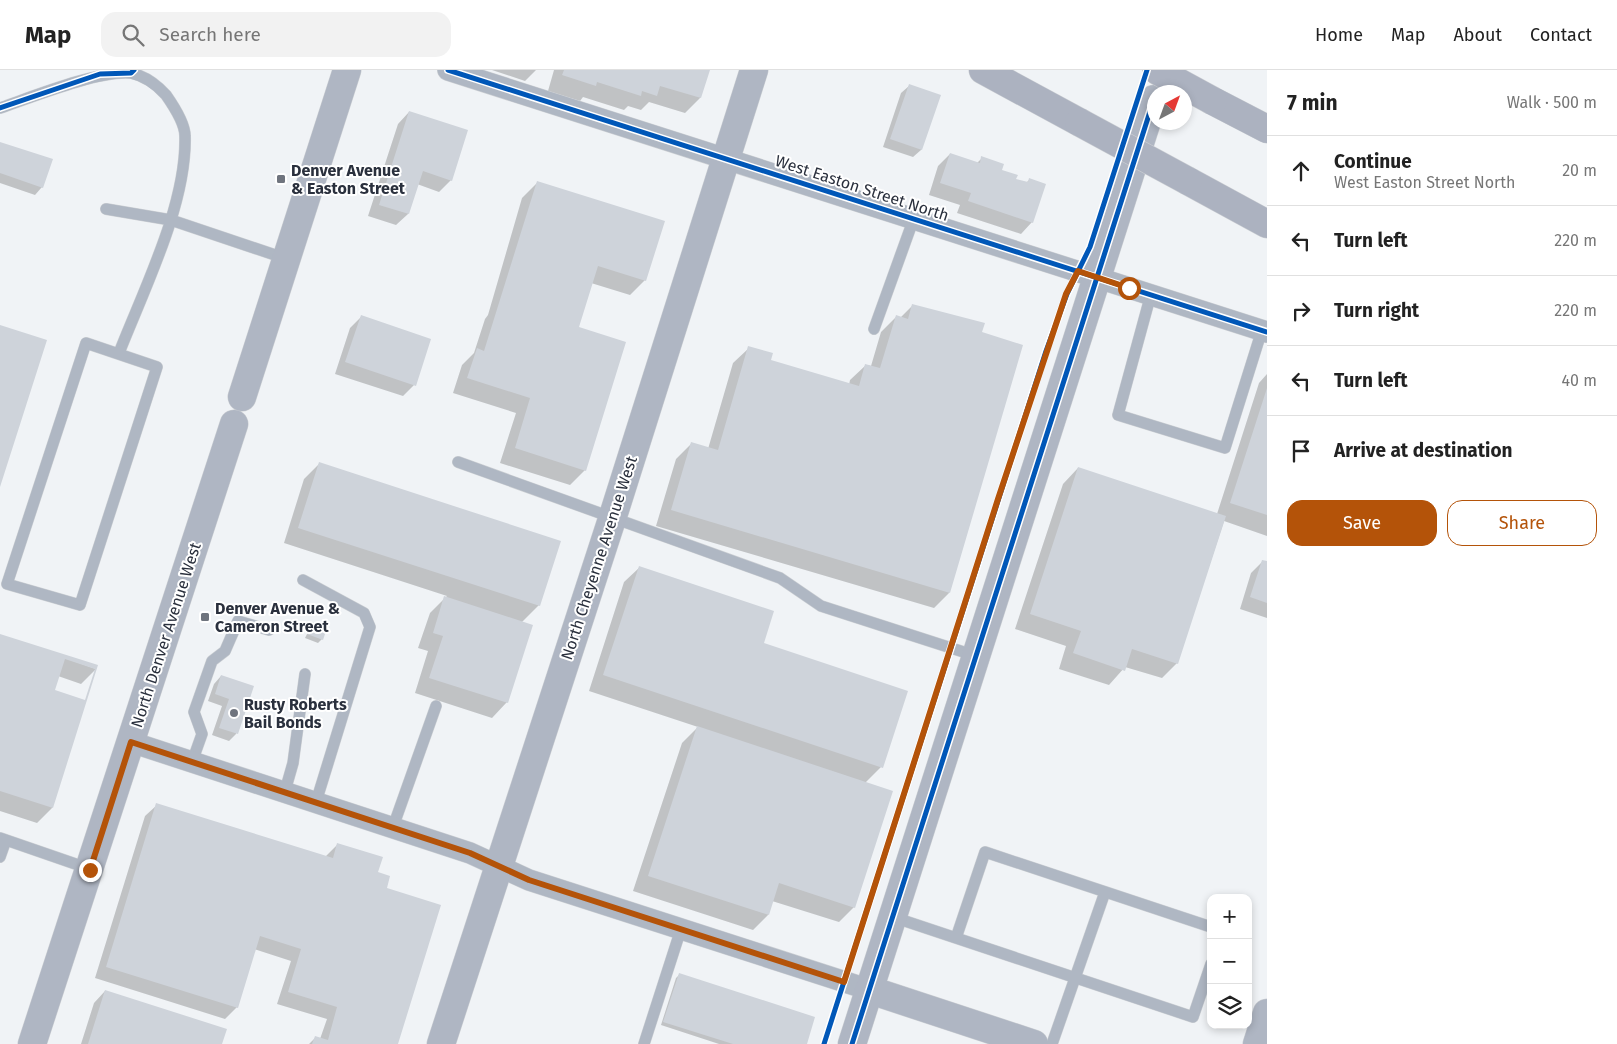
<!DOCTYPE html>
<meta charset="utf-8">
<style>
:root{--surface:#fff;--page:#f2f2f2;--text:#222;--muted:#767676;--line:#e0e0e0;--accent:#b45309}
body{margin:0;font-family:"Fira Sans",sans-serif;background:var(--page);color:var(--text)}
.controls{position:absolute;right:15px;bottom:15px;display:grid;overflow:hidden;border-radius:10px;box-shadow:0 2px 8px #0003}
.controls button{width:45px;height:45px;display:grid;place-items:center;padding:0;border:0;border-bottom:1px solid var(--line);background:var(--surface);color:var(--text);font:25px sans-serif}
.compass{position:absolute;left:1147px;top:15px;width:45px;height:45px;border-radius:50%;background:var(--surface);box-shadow:0 2px 8px #0003;rotate:41deg}
.stop{position:absolute;width:15px;height:15px;margin:-11px;border:4px solid #b45309;border-radius:50%;background:#fff}
.stop.end{background:#b45309;border-color:#fff;box-shadow:0 1px 5px #0008}
.list{margin:0;padding:0;list-style:none}
h2{display:flex;justify-content:space-between;align-items:center;height:65px;margin:0;padding:0 20px;font-size:21px}
h2 small{font-size:16px;font-weight:400;color:var(--muted)}
.list li{display:grid;grid-template-columns:32px 1fr auto;gap:15px;align-items:center;box-sizing:border-box;height:70px;padding:0 20px;border-top:1px solid var(--line)}
.list b{display:block;font-size:19px;white-space:nowrap}
.list p{margin:0;font-size:16px;white-space:nowrap;color:var(--muted)}
.list em{font-size:16px;font-style:normal;color:var(--muted)}
.actions{display:flex;gap:10px;padding:15px 20px}
.actions a{flex:1;padding:11px 0;border:1px solid var(--accent);border-radius:15px;text-align:center;font-size:18px;color:var(--accent)}
.actions .main{background:var(--accent);color:#fff}
.icon{flex:none;width:28px;height:28px;fill:none;stroke:currentColor;stroke-width:2;stroke-linecap:round;stroke-linejoin:round}
.map{position:relative;flex:none;width:1267px;height:974px;overflow:hidden}
header{display:flex;align-items:center;gap:30px;box-sizing:border-box;height:70px;padding:0 25px;background:var(--surface);border-bottom:1px solid var(--line)}
header strong{font-size:24px}
nav{display:flex;gap:28px;margin-inline-start:auto;font-size:18px}
.search{width:350px;height:45px;background:var(--page);display:flex;align-items:center;gap:12px;box-sizing:border-box;padding:0 18px;border-radius:15px;color:var(--muted);font-size:19px}
main{display:flex}
aside{flex:1;background:var(--surface)}
.map>svg:first-child{display:block}
</style>
<header>
<strong>Map</strong>
<div class="search"><svg class="icon" aria-label="search" viewBox="0 0 24 24"><circle cx="10" cy="10" r="6"/><path d="M15 15l6 6"/></svg>Search here</div>
<nav><a>Home</a><a>Map</a><a>About</a><a>Contact</a></nav>
</header>
<main>
<div class="map">
<svg width="1267" height="974" viewBox="0 0 1267 974">
<rect width="100%" height="100%" fill="#f0f3f6"/>
<path fill="#0003" d="M492,0H536L525,11Z
M554,0H709L700,28L685,43L649,32L641,40L628,36L624,40L583,27L580,31L548,21Z
M909,16L939,26L921,80L913,87L883,77L901,23Z
M409,42L451,110L439,122L417,114L408,144L396,155L368,146L398,54Z
M0,73L42,117L35,125L0,113Z
M950,84L977,93L982,88L1015,110L1026,113L1029,110L1032,152L1021,164L957,143L960,135L929,125L938,96Z
M538,112L645,210L630,225L591,213L578,256L585,400L570,415L500,393L516,343L453,323L462,295L474,283L485,249L488,245L522,128Z
M913,235L981,263L949,523L934,538L656,456L676,389L691,374L708,379L733,293L749,278L769,291L849,315L850,310L866,295L871,296L881,262L896,247L900,248Z
M361,247L414,315L403,326L335,304L350,258Z
M1267,304V466L1224,451L1177,593L1162,608L1125,597L1109,615L1059,599L1066,576L1015,559L1063,414L1078,398L1217,444L1259,313Z
M319,394L539,535L522,552L507,632L492,648L415,623L428,581L418,578L430,543L447,526L284,473L304,409Z
M1263,491L1267,493V548L1240,539L1251,503Z
M640,497L762,574L881,697L865,713L854,837L839,852L772,831L768,845L753,860L633,821L682,673L698,657L589,621L624,512Z
M312,554L322,569L318,573L305,568Z
M0,565L96,599L81,614L58,606L53,621L52,738L37,753L0,741Z
M221,606L252,617L236,664L229,671L212,665L222,636L208,631L214,614Z
M157,735L325,787L337,775L376,803L385,819L397,974H309L315,968L320,969L327,949L277,934L291,891L254,879L237,937L225,949L95,908L145,746Z
M679,905L805,974H719L661,955L676,908Z
M105,921L221,974H81L94,933Z"/>
<path fill="#ced3da" fill-rule="evenodd" d="M564,0H710L701,28L660,16L657,26L642,21L641,26L597,12L596,16L562,5Z
M909,14L941,25L922,80L890,69Z
M409,41L468,60L452,111L423,101L409,144L379,135Z
M0,72L53,89L43,118L0,103Z
M950,83L980,93L981,86L1004,94L1002,100L1018,105L1016,109L1028,112L1029,108L1046,114L1033,153L968,131L971,123L940,113Z
M537,111L665,151L646,211L598,196L579,257L626,272L586,401L515,378L530,328L467,308L477,278L484,281Z
M912,234L985,253L982,262L1023,275L950,523L671,440L691,372L718,380L748,276L773,283L771,290L859,316L865,294L880,298L896,245L908,249Z
M361,245L431,269L416,316L345,292Z
M0,255L47,270L0,417Z
M1267,318V445L1230,433Z
M319,392L561,471L540,536L298,458Z
M1078,397L1226,446L1178,594L1132,579L1125,601L1073,583L1081,561L1030,544Z
M1262,490L1267,491V533L1250,527Z
M639,496L774,541L764,573L908,621L883,698L603,605Z
M444,526L533,555L508,633L429,608L443,566L433,563Z
M312,552L327,558L323,570L307,564Z
M0,564L98,595L53,738L0,721ZM65,589L95,599L85,630L55,620Z
M221,605L254,616L238,664L219,658L229,629L215,624Z
M697,656L893,721L855,838L779,813L769,845L648,806Z
M156,733L333,788L337,773L383,787L378,802L390,806L387,818L441,835L398,974H312L315,966L328,970L337,937L288,922L301,879L260,866L238,938L106,897Z
M679,903L815,947L807,974H733L663,952Z
M105,920L227,959L222,974H88Z"/>
<g fill="none" stroke-linecap="round" stroke-linejoin="round">
<g stroke="#cdd0d4" stroke-width="12">
<path id="lane" d="M0,38C32,27 99,0 131,3C145,6 157,15 166,25C173,35 185,53 185,66C187,134 144,219 119,283
M106,139L171,150L287,189
M1151,224L1118,345L1225,378L1262,260
M874,259L914,148
M86,273L157,297L80,535L7,514Z
M458,392L780,508L821,536L976,586
M303,510L364,543L370,557L316,732
M192,692L202,664L194,642L212,591L225,581L238,551L269,560
M285,721L293,693L305,604
M393,757L436,636
M0,768L90,799
M0,787L6,770
M893,847L1193,947L1211,894
M956,868L985,782L1211,857
M644,974L681,859
M1052,974L1105,822"/>
</g>
<g stroke="#cdd0d4" stroke-width="22">
<path id="street" d="M448,0L1267,262
M131,672L470,783L529,810L870,920"/>
</g>
<g stroke="#cdd0d4" stroke-width="29">
<path id="secondary" d="M242,327L347,0
M870,920L1034,974
M32,974L234,354
M441,974L613,446L754,0
M852,974L1154,29
M1257,974L1267,943"/>
</g>
<g stroke="#cdd0d4" stroke-width="29">
<path id="highway" d="M983,0L1079,52
M1213,31L1267,59
M1188,111L1267,154"/>
</g>
<use href="#lane" stroke="#afb7c3" stroke-width="11"/>
<use href="#street" stroke="#afb7c3" stroke-width="21"/>
<use href="#secondary" stroke="#afb6c3" stroke-width="28"/>
<use href="#highway" stroke="#acb2c0" stroke-width="28"/>
<g stroke="#cdd0d4" stroke-width="29" stroke-linecap="butt">
<path id="highway-bridge" d="M1156,0L1213,31
M1079,52L1188,111"/>
</g>
<use href="#highway-bridge" stroke="#acb2c0" stroke-width="28"/>
<g stroke="#fff" stroke-width="8">
<path id="cycleway" d="M448,0L1267,262
M0,38L100,4L131,3L134,0
M824,974L1046,281L1067,224L1090,177L1147,0
M852,974L1154,29"/>
</g>
<use href="#cycleway" stroke="#0057b8" stroke-width="5"/>
</g>
<g fill="none" stroke-linecap="round" stroke-linejoin="round">
<path stroke="#b45309" stroke-width="6" d="M90,800L131,672L470,783L529,810L844,912L998,429L1066,224L1078,201L1129,218"/>
</g>
<g fill="#6f747e" stroke="#fff" stroke-width="2">
<rect x="276" y="104" width="10" height="10" rx="2.5"/>
<rect x="200" y="542" width="10" height="10" rx="2.5"/>
<circle cx="234" cy="643" r="5"/>
</g>
<g text-anchor="middle" dominant-baseline="central" stroke-width="4" stroke-linejoin="round" paint-order="stroke">
<g font-size="16" font-weight="bold" fill="#2a303d" stroke="#fff" text-anchor="start">
<text x="291" y="100">Denver Avenue<tspan x="291" dy="18">&amp; Easton Street</tspan></text>
<text x="215" y="538">Denver Avenue &amp;<tspan x="215" dy="18">Cameron Street</tspan></text>
<text x="244" y="634">Rusty Roberts<tspan x="244" dy="18">Bail Bonds</tspan></text>
</g>
<g font-size="16" fill="#2a303d" stroke="#fff">
<text transform="translate(862 118) rotate(18)">West Easton Street North</text>
<text transform="translate(599 488) rotate(-72)">North Cheyenne Avenue West</text>
<text transform="translate(166 565) rotate(-72)">North Denver Avenue West</text>
</g>
</g>
</svg>
<div class="controls">
<button>+</button>
<button>−</button>
<button><svg class="icon" aria-label="layers" viewBox="0 0 24 24"><path d="M12 4l9 5-9 5-9-5zM3 14l9 5 9-5"/></svg></button>
</div>
<svg class="compass" viewBox="-18 -18 36 36"><path d="M0-13l5 13h-10z" fill="#e53935"/><path d="M0 13l5-13h-10z" fill="#767676"/></svg>
<div class="stop" style="left:1129px;top:218px"></div>
<div class="stop end" style="left:90px;top:800px"></div>
</div>
<aside>
<h2>7 min<small>Walk · 500 m</small></h2>
<ul class="list">
<li><svg class="icon" aria-label="ahead" viewBox="0 0 24 24"><path d="M12 20V5M6 11l6-6 6 6"/></svg><div><b>Continue</b><p>West Easton Street North</p></div><em>20 m</em></li>
<li><svg class="icon" aria-label="left" viewBox="0 0 24 24"><path d="M17 20v-9H6M10 6l-5 5 5 5"/></svg><div><b>Turn left</b></div><em>220 m</em></li>
<li><svg class="icon" aria-label="right" viewBox="0 0 24 24"><path d="M7 20v-9h11M14 6l5 5-5 5"/></svg><div><b>Turn right</b></div><em>220 m</em></li>
<li><svg class="icon" aria-label="left" viewBox="0 0 24 24"><path d="M17 20v-9H6M10 6l-5 5 5 5"/></svg><div><b>Turn left</b></div><em>40 m</em></li>
<li><svg class="icon" aria-label="arrive" viewBox="0 0 24 24"><path d="M6 21V4h12l-3 4 3 4H6"/></svg><div><b>Arrive at destination</b></div></li>
</ul>
<div class="actions"><a class="main">Save</a><a>Share</a></div>
</aside>
</main>
